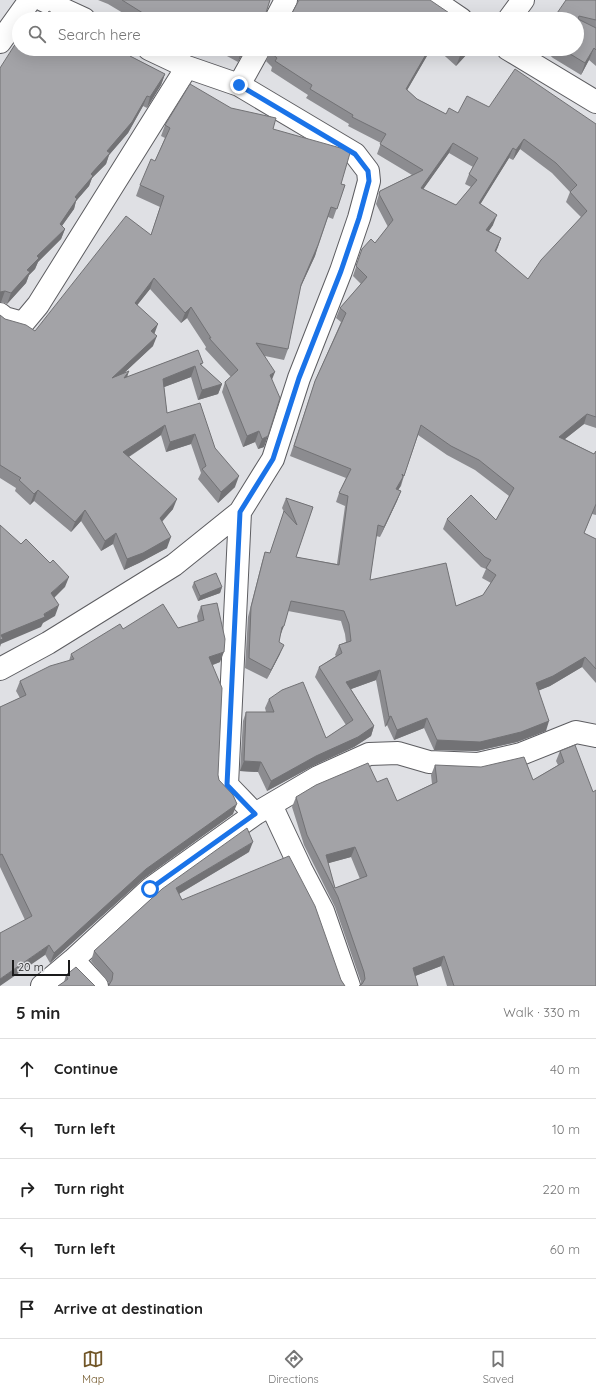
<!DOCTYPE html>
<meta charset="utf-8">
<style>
:root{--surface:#fff;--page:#f2f2f2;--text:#222;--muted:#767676;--line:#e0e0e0;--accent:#715628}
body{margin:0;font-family:Quicksand,sans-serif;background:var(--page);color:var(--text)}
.scale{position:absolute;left:12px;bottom:10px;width:58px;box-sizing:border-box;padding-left:4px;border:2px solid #1a1a1b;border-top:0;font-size:11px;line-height:14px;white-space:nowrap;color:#1a1a1b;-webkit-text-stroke:3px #dfe0e4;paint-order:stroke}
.stop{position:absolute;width:12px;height:12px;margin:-9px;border:3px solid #1a73e8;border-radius:50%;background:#fff}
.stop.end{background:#1a73e8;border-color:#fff;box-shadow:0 1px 4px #0008}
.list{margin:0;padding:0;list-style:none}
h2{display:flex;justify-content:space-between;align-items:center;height:52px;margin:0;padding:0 16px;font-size:17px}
h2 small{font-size:13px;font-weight:400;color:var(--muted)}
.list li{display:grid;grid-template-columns:26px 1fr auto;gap:12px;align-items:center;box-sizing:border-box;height:60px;padding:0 16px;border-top:1px solid var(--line)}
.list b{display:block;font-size:15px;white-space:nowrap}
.list em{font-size:13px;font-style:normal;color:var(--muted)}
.icon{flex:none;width:22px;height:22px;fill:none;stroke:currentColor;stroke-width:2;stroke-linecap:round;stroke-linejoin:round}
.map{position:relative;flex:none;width:596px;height:986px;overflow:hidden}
.search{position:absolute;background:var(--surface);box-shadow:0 4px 16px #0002;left:12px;right:12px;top:12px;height:44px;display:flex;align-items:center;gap:10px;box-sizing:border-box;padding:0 14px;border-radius:22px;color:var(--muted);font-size:15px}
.sheet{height:352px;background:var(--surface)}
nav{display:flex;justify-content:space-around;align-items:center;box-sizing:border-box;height:56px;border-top:1px solid var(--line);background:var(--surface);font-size:11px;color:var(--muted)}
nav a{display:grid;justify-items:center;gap:2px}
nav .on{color:var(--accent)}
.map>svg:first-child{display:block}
</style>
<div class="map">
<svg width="596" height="986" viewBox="0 0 596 986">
<rect width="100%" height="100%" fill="#dfe0e4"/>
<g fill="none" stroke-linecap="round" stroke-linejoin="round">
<g stroke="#5d5d61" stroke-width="24">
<path id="minor" d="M43,0L84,19
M433,0L461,19
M276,19L286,0
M509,19L523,0
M0,42L30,0
M508,49L596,102
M239,85L259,49
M0,314L5,318L23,323L38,305L187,67
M240,512L227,785L255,814
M0,669L48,643L174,565L240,512L273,459L299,378L341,271L359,218L369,181L368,171L355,154L239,85L187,67L149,49
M271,805L301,869L323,911L349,986
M73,960L97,986
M42,986L73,960L150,889L255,814L318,777L369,754L398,753L429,762L478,764L521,754L576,732L596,736"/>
</g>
<use href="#minor" stroke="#fff" stroke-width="22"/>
</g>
<path fill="#8c8c90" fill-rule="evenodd" d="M98,0H270L264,19H133L108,4Z
M596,0V66L589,60L581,75L553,58L543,49H577L553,19Z
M214,49H245L238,62Z
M271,49H431L407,90L417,99L446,114L458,113L489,107L596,124V428L584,424L565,439L594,454L596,451V515L592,514L584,533L596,539V683L582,667L550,686L539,690L546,731L517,742L477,751L434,750L424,728L394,740L387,725L385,727L376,680L351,689L374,726L371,736L354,747L313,766L267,791L258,772L240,771L243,721L246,712H266L265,708L269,699L326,738L346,725L315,677L319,667L336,656L335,655L339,645L346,642L345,634L341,621L288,611L280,636L279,642L280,654L267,679L245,668L248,617L262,562L265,552L270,553L284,512L282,508L286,498L313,507L296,557L337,564L345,506L336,502L339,493L346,478L290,456L315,381L341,322L336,318L340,308L361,284L353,276L362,249L375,243L388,227L376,204L380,191L412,175L377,154L381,143L348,126L349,124L306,98L308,95L271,71L272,67L266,61ZM520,149L552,173L570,192L566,202L581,217L528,279L496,252L501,238L489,231L493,225L480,204L509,158L513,160ZM449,153L473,167L469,174L465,184L471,187L456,205L423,189ZM418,435L447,455L475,470L509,496L496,520L447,519L443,529L481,567L486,569L482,578L491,583L483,595L456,606L370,580L376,536L380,537L397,501L401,491L398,490L401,486L404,476Z
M437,49H469L468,53L456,66Z
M130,56L165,74L161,85L147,108L143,106L128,133L109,155L106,164L92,178L89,186L76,201L74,209L62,226L65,229L61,239L38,262L35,269L29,275L26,283L7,304L1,302H0V68Z
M231,108L273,129L341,184L345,185L333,219L328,217L315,256L300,288L288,349L284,360L265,356L272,379L264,447L258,449L255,442L243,447L222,392L225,382L231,377L205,349L206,347L187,318L181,323L150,289L137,305L154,334L153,346L125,372L127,377L198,350L202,366L222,384L218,394L198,400L191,377L164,387L167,413L215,448L235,487L218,503L198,479L201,473L191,444L166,452L161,435L129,457L173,509L162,522L167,548L139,563L124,570L113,544L101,551L81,521L71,532L34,501L30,505L15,491L16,488L0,478V315L5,319L35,331L151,235L160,207L136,196L140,185L155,161L165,138L161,136L165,125Z
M194,582L222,587L220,593L198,601L192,587Z
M201,606L220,662L213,665L218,775L219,780L233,814L143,879L50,963L25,920L0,867V707L20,698L16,691L20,681L69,661L71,654L123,629L178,628L198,622L197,616Z
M575,745L596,986H447L441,966L415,976L361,985V982L335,907L304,845L292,807L296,797L377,782L397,801L432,784L431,775L435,765L533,780L558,765L556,761L560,751ZM351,857L360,879L335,888L328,863Z
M249,852L179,894L182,900L341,980L345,986L109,985V983L91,961L94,951L162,889Z
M66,975L95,986L64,982Z"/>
<path fill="#727275" d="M594,48L589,60L581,75L585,63Z
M243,49H245L238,62L241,51Z
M429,49H431L402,99L406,89Z
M466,49H469L468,53L456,66L460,56Z
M165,74L161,85L147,108L150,97Z
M147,96L143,106L128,133L109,155L106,164L92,178L89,186L76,201L74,209L56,234L60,224L75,197L91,174Z
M524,139L520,149L513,160L516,150Z
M453,143L449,153L417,198L421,188Z
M513,148L509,158L475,213L479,203Z
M497,215L493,225L483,239L486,230Z
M65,229L61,239L38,262L35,269L29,275L26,283L7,304L11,293L37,256Z
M501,238L498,247L491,261L495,251Z
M318,245L315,256L297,295L301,285Z
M154,278L150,289L131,313L135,303Z
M5,291L1,302H0V292Z
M191,307L187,318L181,323L185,313Z
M158,324L154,335L151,331Z
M157,336L153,346L108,388L112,378Z
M195,366L191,377L159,389L163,379Z
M129,371L126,381L124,378Z
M275,372L271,382L270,375Z
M222,384L218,394L198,400L202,390Z
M587,414L584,424L556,446L559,437Z
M165,425L161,435L119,463L123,452Z
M259,431L255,442L243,447L247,436Z
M195,434L191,444L166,452L170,442Z
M268,436L264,447L258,449L262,439Z
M239,476L235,487L218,503L221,492Z
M403,477L400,487L393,499L396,489Z
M38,490L34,501L30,505L34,494Z
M401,491L397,501L380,537L384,527Z
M177,499L173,509L156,528L160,518Z
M85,510L81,521L71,532L75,522Z
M116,533L113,544L101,551L105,541Z
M171,537L167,548L139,563L124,570L127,559Z
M69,577L65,587L48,604L51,593Z
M222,587L220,593L198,601L200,596Z
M59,605L55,616L43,623L41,627L1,644L0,647V639L1,635L44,614Z
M284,626L280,636L282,627Z
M284,645L280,654L267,679L271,670Z
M224,652L220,662L206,667L209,657Z
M585,657L582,667L550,686L533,693L536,683Z
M380,670L376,680L343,692L346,682Z
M391,716L387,725L385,727L389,717Z
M427,718L424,728L394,740L397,730Z
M549,721L546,731L517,742L477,751L434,750L437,740Z
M374,726L371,736L354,747L313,766L267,791L271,781L316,756Z
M244,761L261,762L258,772L240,771Z
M237,804L233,814L143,879L50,963L54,953L146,869Z
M253,842L249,852L172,898L176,888Z
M355,847L351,857L322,865L326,855Z
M49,945L45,955L0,986V979Z
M444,956L441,966L410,978L413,968Z"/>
<path fill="#a3a3a7" stroke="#727275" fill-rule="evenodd" d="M122,0H270L264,19H159L146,15Z
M299,0H430L458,19H285L291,15Z
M566,0H596V20L579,16L578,19L596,28V50L594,48L585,63L562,49H577V19H553Z
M49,11L62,19H44Z
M19,40V49H128L130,56L165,74L150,97L147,96L132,122L107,151L110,153L91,174L93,176L75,197L77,199L60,224L65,229L37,256L39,258L27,270L30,272L11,293L5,291L0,292V68L14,46Z
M237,49H243L241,51Z
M271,49H429L406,89L417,99L446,114L449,108L458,113L467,96L489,107L515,69L596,124V417L587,414L559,437L594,454L596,451V504L584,533L596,539V669L585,657L553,676L536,683L549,721L521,732L480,742L437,740L427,718L397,730L391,716L389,717L380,670L346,682L374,726L358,737L316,756L271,781L261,762L244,761L246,712H274L269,699L282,690L303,682L326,738L353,720L319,667L342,653L339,645L351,641L349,624L344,611L291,601L284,626L282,627L279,642L284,645L271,670L249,658L251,607L265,552L270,553L284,511L297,525L286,498L313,507L296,557L339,565L348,496L339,493L351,469L294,446L315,381L346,313L340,308L367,277L356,266L362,249L371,239L375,243L393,220L379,194L380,191L423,170L380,144L386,134L352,117L353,115L310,89L312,85L275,61L277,58L270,52ZM524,139L556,163L577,185L570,192L587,211L541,260L528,279L495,251L501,238L486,230L497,215L479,203L513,148L516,150ZM453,143L478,158L469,174L477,180L456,205L421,188ZM421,425L451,446L479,460L514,488L496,520L471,495L447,519L485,557L491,560L486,568L496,575L483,595L456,606L446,563L370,580L378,525L384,527L401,491L396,489L403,477L402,474L404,476Z
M451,49H466L460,56Z
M190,84L231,108L276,118L273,129L344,149L350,153L341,184L345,185L337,209L331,207L318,245L301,285L288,349L256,343L275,372L270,375L280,398L268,436L262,439L259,431L247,436L225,382L238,370L209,338H211L191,307L185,313L154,278L135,303L158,324L151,331L157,336L112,378L129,371L124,378L198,350L203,363L200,364L222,384L202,390L195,366L163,379L167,413L200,403L215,448L239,476L221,492L202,469L206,466L195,434L170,442L165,425L123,452L177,499L160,518L171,537L143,553L127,559L116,533L105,541L85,510L75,522L38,490L34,494L19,480L21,478L0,465V315L5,319L26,325L35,331L126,216L151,235L164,196L140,185L151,159L155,161L170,128L165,125Z
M0,525L21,544L26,539L50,563L53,560L69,577L51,593L59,605L44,614L45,617L1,635L3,639L0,640Z
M216,573L222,587L200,596L194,582Z
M217,603L225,639L224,652L209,657L222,688L218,775L219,780L233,795L237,804L146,869L54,953L49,945L0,979V933L32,916L2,854L0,855V707L26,695L20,681L50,666L74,659L71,654L120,624L123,629L163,604L178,628L204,620L201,606Z
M575,745L593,792L596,790V986H454L444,956L413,968L418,986H359L362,984L365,979L364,972L338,897L307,835L296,797L316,785L368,763L377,782L387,778L397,801L437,782L435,765L481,767L524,757L533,780L564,762L560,751ZM355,847L367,876L335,888L326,855Z
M247,828L253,842L176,888L182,900L289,856L315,906L341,980L345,986H108L109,985L112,980L113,973L94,951L162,889Z
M76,967L95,986H58L68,979L66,975Z"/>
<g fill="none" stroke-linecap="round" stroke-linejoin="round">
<path stroke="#1a73e8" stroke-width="5" d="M150,889L255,814L227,785L240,512L273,459L299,378L341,271L359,218L369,181L368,171L355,154L239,85"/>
</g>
</svg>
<div class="scale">20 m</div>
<div class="stop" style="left:150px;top:889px"></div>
<div class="stop end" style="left:239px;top:85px"></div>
<div class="search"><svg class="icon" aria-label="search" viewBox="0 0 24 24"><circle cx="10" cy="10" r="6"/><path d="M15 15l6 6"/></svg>Search here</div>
</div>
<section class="sheet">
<h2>5 min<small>Walk · 330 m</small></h2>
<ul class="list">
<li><svg class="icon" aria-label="ahead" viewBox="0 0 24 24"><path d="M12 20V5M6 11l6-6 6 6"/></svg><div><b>Continue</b></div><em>40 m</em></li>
<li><svg class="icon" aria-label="left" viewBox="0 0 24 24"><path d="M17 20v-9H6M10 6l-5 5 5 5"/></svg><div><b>Turn left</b></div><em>10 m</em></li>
<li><svg class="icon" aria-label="right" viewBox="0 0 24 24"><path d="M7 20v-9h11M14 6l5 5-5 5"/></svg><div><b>Turn right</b></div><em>220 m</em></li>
<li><svg class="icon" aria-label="left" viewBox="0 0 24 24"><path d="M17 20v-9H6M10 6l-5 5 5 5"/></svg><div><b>Turn left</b></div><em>60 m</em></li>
<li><svg class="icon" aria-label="arrive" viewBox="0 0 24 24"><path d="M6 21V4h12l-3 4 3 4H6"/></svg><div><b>Arrive at destination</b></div></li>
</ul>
</section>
<nav>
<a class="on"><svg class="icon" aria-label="map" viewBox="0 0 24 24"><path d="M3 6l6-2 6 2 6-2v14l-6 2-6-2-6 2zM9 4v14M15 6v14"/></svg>Map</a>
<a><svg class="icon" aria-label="directions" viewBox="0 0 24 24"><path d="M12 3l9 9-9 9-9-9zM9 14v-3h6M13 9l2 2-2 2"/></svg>Directions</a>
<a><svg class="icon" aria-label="saved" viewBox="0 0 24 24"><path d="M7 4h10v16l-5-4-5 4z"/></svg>Saved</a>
</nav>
